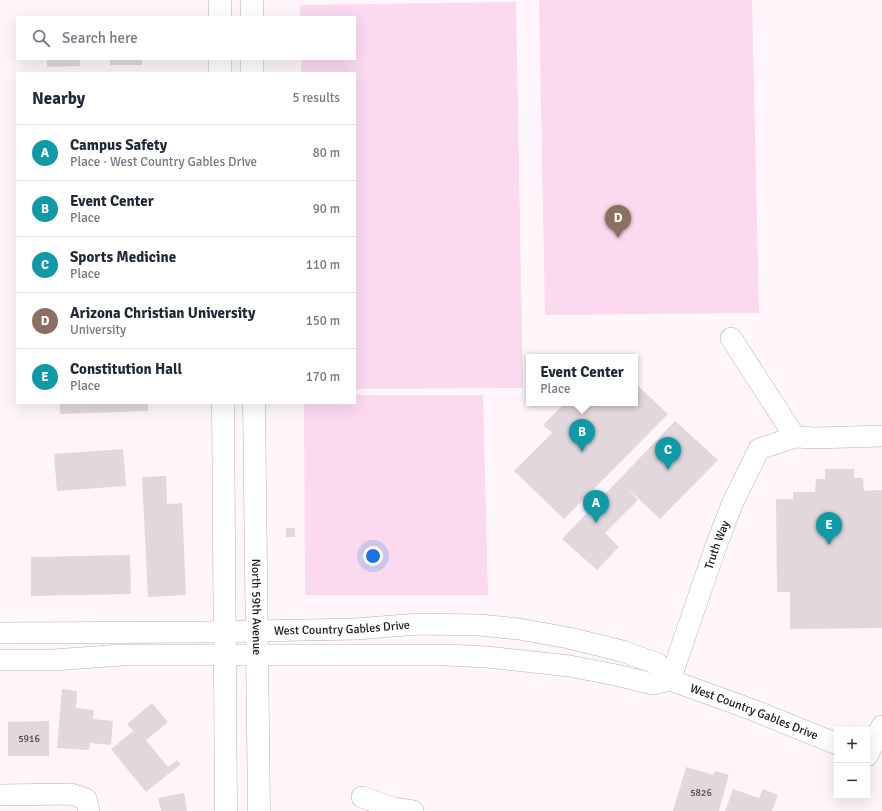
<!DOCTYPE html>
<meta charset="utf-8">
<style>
:root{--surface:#fff;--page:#f6f6f7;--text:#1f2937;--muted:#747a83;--line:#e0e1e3;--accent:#d93025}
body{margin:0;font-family:Signika,sans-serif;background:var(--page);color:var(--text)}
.controls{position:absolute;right:12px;bottom:12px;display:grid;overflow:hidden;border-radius:0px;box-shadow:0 4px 16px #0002}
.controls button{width:36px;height:36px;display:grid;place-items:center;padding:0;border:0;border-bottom:1px solid var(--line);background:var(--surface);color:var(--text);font:20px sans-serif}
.you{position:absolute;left:373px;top:556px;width:14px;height:14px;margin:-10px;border:3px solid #fff;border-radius:50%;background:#1a73e8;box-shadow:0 0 0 6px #1a73e833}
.badge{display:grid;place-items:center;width:26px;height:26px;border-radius:50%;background:var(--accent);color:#fff;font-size:13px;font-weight:700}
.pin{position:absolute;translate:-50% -33px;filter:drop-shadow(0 1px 2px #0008)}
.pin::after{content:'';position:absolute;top:21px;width:14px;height:12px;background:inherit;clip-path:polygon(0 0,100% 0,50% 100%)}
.popup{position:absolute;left:526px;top:354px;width:112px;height:52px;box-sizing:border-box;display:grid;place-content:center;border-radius:0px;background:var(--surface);filter:drop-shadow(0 1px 3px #0005);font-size:13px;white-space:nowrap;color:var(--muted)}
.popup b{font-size:15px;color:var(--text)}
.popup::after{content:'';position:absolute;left:50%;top:100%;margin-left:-8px;border:8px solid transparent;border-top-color:var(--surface)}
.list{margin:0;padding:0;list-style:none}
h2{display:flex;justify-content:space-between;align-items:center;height:52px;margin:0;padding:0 16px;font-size:17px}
h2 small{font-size:13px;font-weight:400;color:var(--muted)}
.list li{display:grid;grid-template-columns:26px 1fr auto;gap:12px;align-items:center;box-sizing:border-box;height:56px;padding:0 16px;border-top:1px solid var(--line)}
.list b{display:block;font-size:15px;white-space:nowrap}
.list p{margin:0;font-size:13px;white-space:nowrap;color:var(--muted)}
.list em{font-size:13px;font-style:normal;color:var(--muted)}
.icon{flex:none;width:22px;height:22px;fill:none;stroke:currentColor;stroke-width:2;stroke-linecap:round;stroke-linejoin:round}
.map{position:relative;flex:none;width:882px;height:811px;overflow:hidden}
.search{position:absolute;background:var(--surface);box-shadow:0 4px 16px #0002;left:16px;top:16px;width:340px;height:44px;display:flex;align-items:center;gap:10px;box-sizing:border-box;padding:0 14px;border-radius:0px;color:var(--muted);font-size:15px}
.panel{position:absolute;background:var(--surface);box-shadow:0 4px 16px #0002;left:16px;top:72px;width:340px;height:332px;border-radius:0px}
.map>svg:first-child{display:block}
</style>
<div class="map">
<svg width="882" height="811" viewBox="0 0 882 811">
<rect width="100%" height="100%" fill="#fef6fb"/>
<path fill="#fbdaf0" d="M539,0H752L759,313L545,315Z
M516,2L523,388L355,389V73H301V59H355V17H300V5Z
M355,395H483L488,595H305L304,403H355Z"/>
<path fill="#e1d7dd" d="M47,59H80V66L47,67Z
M110,59H142V65H110Z
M635,383L668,414L564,519L514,471L552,433L543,425L565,403H578L581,405L584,403H635Z
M60,403H148V411L60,414Z
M675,421L718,460L660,519L627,488L638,500L605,533L619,547L597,570L562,539Z
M123,449L126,486L57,491L54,454Z
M825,469H854V478H863L864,491L882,490V628L790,629V592H777L776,499H793V492H815L816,479H825Z
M166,476L167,504L182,503L186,595L148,597L142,477Z
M286,528H295V537H286Z
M130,555L131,594L31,596V557Z
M62,689L77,691L76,708L94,710L93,719L113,721L111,745L90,743L89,750L57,748Z
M152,703L168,722L146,740L168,767L177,760L181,764L146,792L111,749L133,731L127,724Z
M49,721V756H8V722Z
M686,767L713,775L715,771L729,775L719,811H673Z
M733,789L759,798L763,789L778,795L772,811H725Z
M184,793L187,811H161L158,798Z"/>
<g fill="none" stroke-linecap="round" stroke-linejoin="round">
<g stroke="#b7aeb4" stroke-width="22">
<g id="minor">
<path d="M731,338L795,437"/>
<path id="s1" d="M0,633L207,632L356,629L418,624L480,625L519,629L569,638L622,651L658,664L670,680"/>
<path id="s2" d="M0,660H54L122,655H446L487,657L569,666L616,675L653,684L670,680L753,710L837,744"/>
<path id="s3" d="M670,680L716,546L733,502L759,449L795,437L815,438L882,436"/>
<path d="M867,756L882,726"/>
<path d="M0,795L71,794L86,799L89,811"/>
<path d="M362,797L393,808L413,811"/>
</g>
</g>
<g stroke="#b7aeb4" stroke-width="23">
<g id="major">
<path d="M220,0V17"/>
<path d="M252,17V0"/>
<path d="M252,59V73"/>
<path d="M220,73V59"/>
<path d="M223,403L226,811"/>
<path id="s4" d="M254,403L259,811"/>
</g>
</g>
<use href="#minor" stroke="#fff" stroke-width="21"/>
<use href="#major" stroke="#fff" stroke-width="22"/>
</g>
<g text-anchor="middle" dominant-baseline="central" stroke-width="3" stroke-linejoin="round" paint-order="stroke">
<g font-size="10" fill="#4c484b">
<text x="29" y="739">5916</text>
<text x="701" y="793">5826</text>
</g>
<g font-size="12" fill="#1b181a" stroke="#fff">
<text stroke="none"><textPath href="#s3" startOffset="143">Truth Way</textPath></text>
<text stroke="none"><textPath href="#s4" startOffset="204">North 59th Avenue</textPath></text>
<text stroke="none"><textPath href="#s1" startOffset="342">West Country Gables Drive</textPath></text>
<text stroke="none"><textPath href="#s2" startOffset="763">West Country Gables Drive</textPath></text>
</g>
</g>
</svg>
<div class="controls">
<button>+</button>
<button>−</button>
</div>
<div class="you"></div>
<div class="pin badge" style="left:596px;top:523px;background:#0f9aa8">A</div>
<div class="pin badge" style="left:582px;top:452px;background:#0f9aa8">B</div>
<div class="popup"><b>Event Center</b>Place</div>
<div class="pin badge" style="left:668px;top:470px;background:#0f9aa8">C</div>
<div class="pin badge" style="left:618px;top:238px;background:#8d6e63">D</div>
<div class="pin badge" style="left:829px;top:545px;background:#0f9aa8">E</div>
<div class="search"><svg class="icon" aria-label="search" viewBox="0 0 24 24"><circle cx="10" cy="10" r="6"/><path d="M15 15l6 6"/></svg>Search here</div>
<section class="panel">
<h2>Nearby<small>5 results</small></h2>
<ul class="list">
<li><span class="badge" style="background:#0f9aa8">A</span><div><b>Campus Safety</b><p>Place · West Country Gables Drive</p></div><em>80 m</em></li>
<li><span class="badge" style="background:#0f9aa8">B</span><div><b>Event Center</b><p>Place</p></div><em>90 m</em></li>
<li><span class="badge" style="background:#0f9aa8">C</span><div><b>Sports Medicine</b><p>Place</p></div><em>110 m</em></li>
<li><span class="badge" style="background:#8d6e63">D</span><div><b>Arizona Christian University</b><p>University</p></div><em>150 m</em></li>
<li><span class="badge" style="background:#0f9aa8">E</span><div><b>Constitution Hall</b><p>Place</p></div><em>170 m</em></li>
</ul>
</section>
</div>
